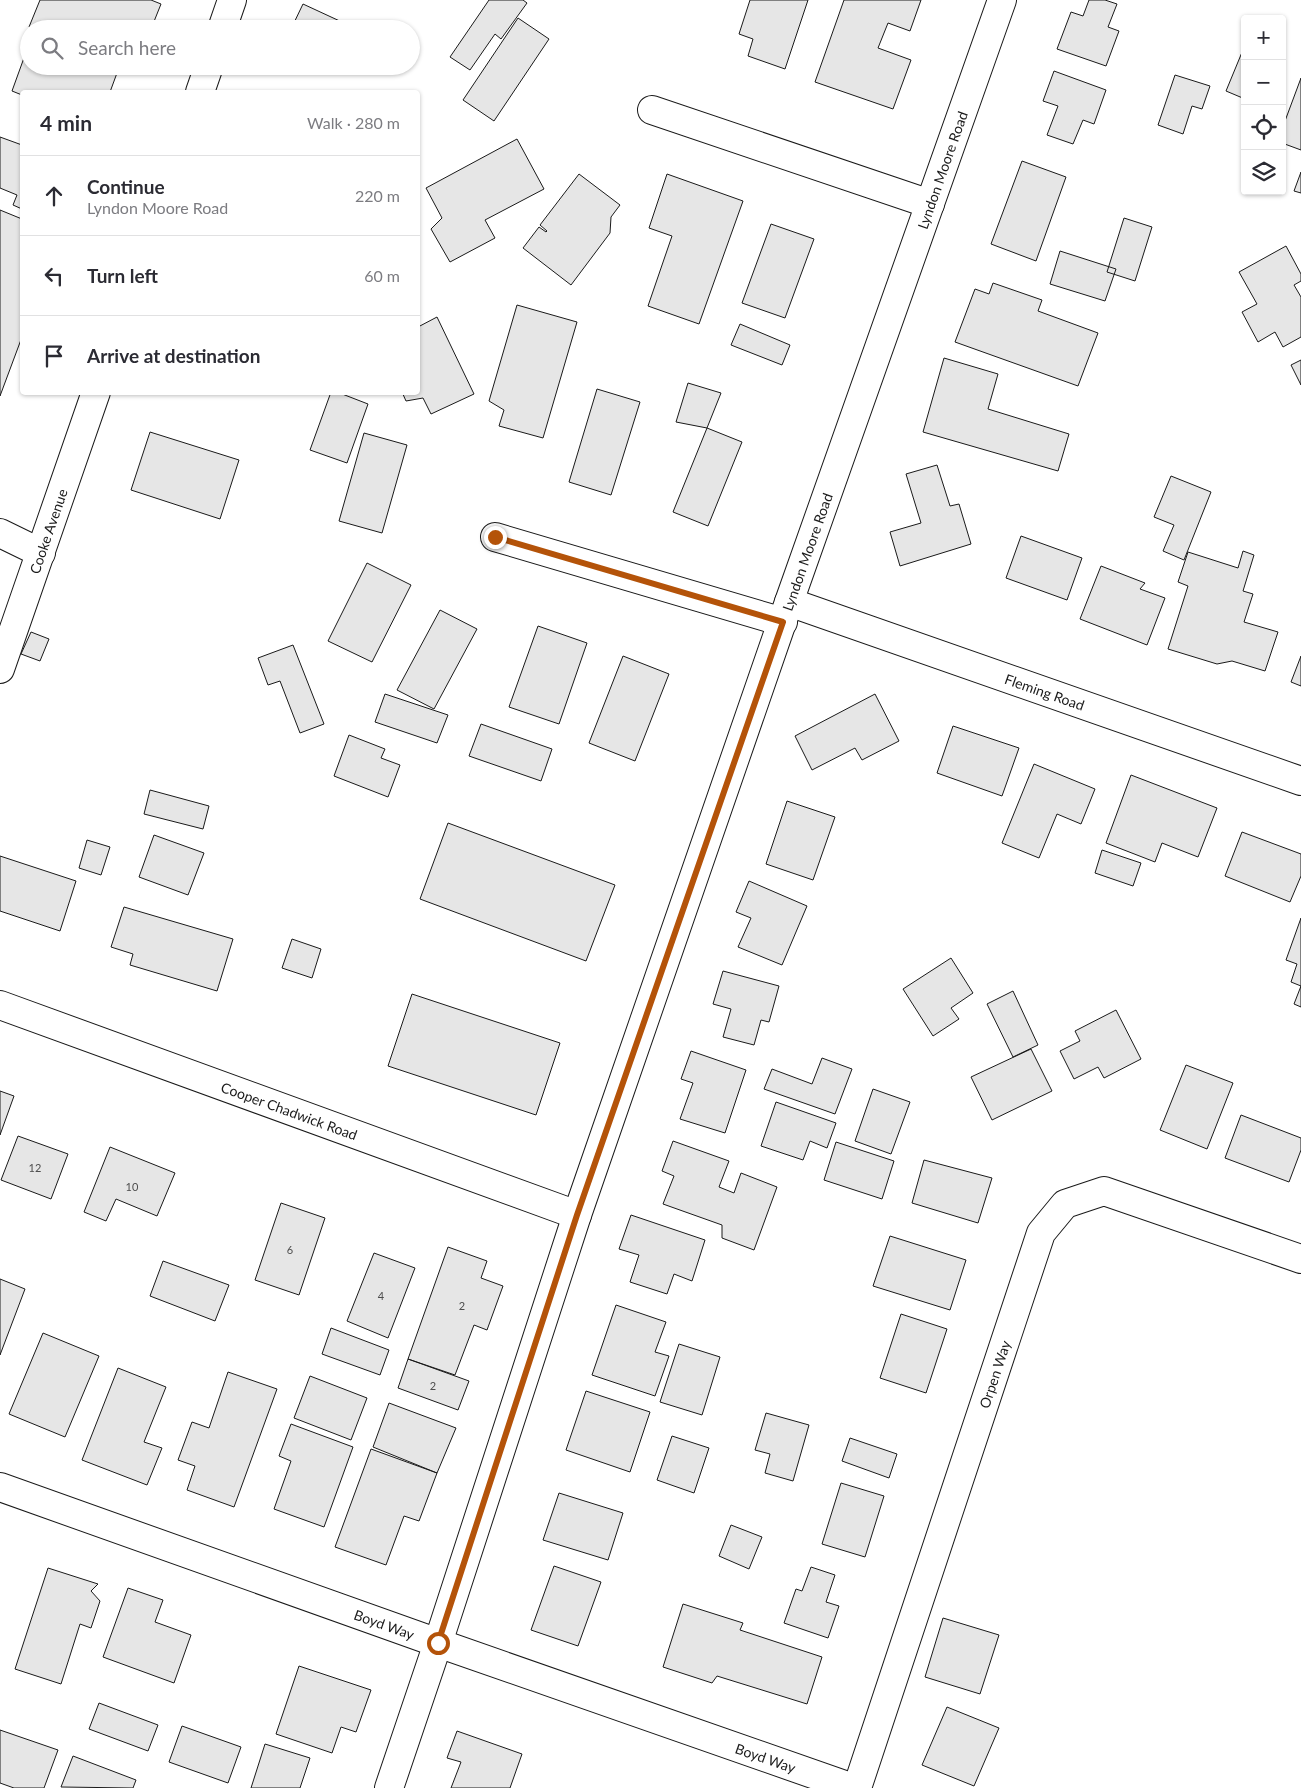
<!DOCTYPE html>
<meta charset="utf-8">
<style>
:root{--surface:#fff;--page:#f7f7f7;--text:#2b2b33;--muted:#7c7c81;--line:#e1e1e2}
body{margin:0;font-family:Lato,sans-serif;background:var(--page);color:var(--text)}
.controls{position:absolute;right:15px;top:15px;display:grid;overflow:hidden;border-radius:5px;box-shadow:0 1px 4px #0004}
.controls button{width:45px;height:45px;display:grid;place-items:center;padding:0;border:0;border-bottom:1px solid var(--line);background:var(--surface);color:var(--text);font:25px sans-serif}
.stop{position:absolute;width:15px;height:15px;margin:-11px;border:4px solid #b45309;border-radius:50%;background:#fff}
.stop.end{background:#b45309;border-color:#fff;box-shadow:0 1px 5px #0008}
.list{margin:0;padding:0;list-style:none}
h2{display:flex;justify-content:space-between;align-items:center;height:65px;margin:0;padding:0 20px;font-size:21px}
h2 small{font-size:16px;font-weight:400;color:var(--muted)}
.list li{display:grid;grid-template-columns:32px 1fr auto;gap:15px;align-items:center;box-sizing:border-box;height:80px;padding:0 20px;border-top:1px solid var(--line)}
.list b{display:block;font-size:19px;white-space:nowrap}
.list p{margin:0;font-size:16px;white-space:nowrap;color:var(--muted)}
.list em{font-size:16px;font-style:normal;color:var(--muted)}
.icon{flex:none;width:28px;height:28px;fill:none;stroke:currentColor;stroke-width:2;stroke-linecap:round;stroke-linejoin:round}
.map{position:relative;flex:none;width:1301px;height:1788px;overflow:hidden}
.search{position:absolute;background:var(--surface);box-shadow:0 1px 4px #0004;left:20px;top:20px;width:400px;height:55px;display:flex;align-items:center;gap:12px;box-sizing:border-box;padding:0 18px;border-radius:28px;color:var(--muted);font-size:19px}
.panel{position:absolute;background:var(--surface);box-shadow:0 1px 4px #0004;left:20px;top:90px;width:400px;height:305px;border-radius:5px}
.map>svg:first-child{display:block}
</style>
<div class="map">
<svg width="1301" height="1788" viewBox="0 0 1301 1788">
<rect width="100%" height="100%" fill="#fff"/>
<path fill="#e6e6e6" stroke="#1a1a1a" d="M40,0H151L161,4L151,29H34L29,27Z
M489,0H523L527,3L501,39L495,34L470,70L450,57Z
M750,0H808L785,69L748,56L753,39L739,34Z
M844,0H921L910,31L888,23L878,48L911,60L893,109L815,82Z
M1089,0H1105L1117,4L1108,27L1119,31L1106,66L1057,49L1071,12L1083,16Z
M303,4L357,29H291Z
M518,18L549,39L494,121L463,100Z
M29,44V66H97L117,73L110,92H22V95L12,91Z
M1245,45V99L1226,91Z
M1054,71L1106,90L1094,124L1083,120L1073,144L1047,135L1058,106L1043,101Z
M1175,75L1210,86L1202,109L1192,106L1183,134L1158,125Z
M1301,78V150L1282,143V129Z
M0,137L22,145V209L13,205L17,195L0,188Z
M517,139L544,189L485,220L495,238L450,262L431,229L442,218L426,188Z
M1022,161L1066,177L1036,261L991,244Z
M1301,172V193L1294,191Z
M579,174L620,205L611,217L610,233L571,285L523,248L539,227L546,232L547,231L540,225Z
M667,174L743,201L699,324L648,306L672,236L649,228Z
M0,210L22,219V337L0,396Z
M1124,218L1152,227L1135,281L1107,272Z
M771,224L814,239L785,318L742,303Z
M1286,246L1301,274V281L1294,285L1301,297V337L1283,347L1275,332L1258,342L1242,312L1257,304L1239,272Z
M1060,251L1116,269L1105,301L1050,284Z
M993,283L1042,300L1038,311L1098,333L1078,386L955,342L975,289L989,294Z
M517,305L577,322L543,438L499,426L504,410L489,401Z
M437,317L474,394L431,414L423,398L406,401L402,392H418V327Z
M740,324L790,345L782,365L731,345Z
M944,358L998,374L988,409L1069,434L1058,471L923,432Z
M1301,360V385L1291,365Z
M688,383L721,393L707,428L676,422Z
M597,389L640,402L611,495L569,482Z
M331,392H337L368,404L347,463L310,450Z
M707,428L742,442L708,526L673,512Z
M150,432L239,460L220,519L131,490Z
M364,433L407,445L382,533L339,521Z
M937,465L950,506L959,504L971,544L900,566L890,532L921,523L906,474Z
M1171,476L1211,492L1184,560L1163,551L1174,525L1154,517Z
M1021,536L1082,558L1067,600L1006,578Z
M1243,551L1254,555L1243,591L1253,594L1244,622L1278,632L1265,671L1232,661L1217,664L1168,649L1188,586L1178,582L1188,552L1238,568Z
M367,563L411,585L372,662L328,641Z
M1101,566L1145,583L1140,589L1165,598L1147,645L1080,619Z
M440,610L477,629L434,709L397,690Z
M538,626L587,643L559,724L509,707Z
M31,632L49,639L40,661L21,654Z
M293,645L324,724L300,733L280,681L268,685L258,658Z
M623,656L669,674L635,761L589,743Z
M1301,656V686L1291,682Z
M385,694L448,715L437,743L375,722Z
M875,694L899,741L862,760L855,748L812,770L795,736Z
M481,724L552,749L541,781L469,756Z
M953,726L1019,748L1002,796L937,773Z
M349,735L385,749L381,758L400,765L388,797L334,776Z
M1034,764L1095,789L1081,824L1057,814L1039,858L1002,843Z
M1131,775L1217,808L1198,857L1162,843L1155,862L1106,843Z
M150,790L209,806L203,829L144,814Z
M787,801L835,817L813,880L766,864Z
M448,823L615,885L586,961L420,899Z
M1242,832L1301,854V876L1290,902L1225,876Z
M154,835L204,853L188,895L139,877Z
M87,840L110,847L101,875L79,868Z
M1102,850L1141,863L1133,886L1095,873Z
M0,856L76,881L60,931L0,911Z
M749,881L807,906L782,965L738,947L751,918L736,912Z
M124,907L233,939L217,991L130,965L133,954L111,947Z
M1301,918V1007L1294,1004L1301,986L1291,982L1297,964L1286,960Z
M292,939L321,949L312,978L282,968Z
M951,958L973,993L951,1008L959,1019L933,1036L903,989Z
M723,971L779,986L769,1022L761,1020L754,1045L723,1037L731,1009L713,1004Z
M1013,991L1038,1045L1013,1057L987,1004Z
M412,994L560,1043L536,1115L388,1066Z
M1116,1010L1141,1059L1104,1078L1098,1067L1074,1079L1060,1051L1080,1041L1075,1031Z
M1031,1049L1052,1091L992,1120L971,1077Z
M691,1051L746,1070L725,1133L680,1119L693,1083L681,1079Z
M822,1058L852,1069L835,1114L764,1089L772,1069L812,1084Z
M1186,1065L1233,1083L1207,1149L1160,1130Z
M873,1089L910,1102L891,1154L855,1141Z
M0,1091L14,1096L0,1135Z
M776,1102L836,1123L827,1148L810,1141L803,1160L761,1146Z
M1241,1115L1301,1138V1150L1289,1182L1225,1158Z
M18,1136L68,1154L51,1199L1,1180Z
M673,1141L729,1161L719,1187L734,1193L741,1173L777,1187L754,1250L722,1238V1225L663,1204L674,1176L662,1171Z
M836,1142L894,1161L882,1199L824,1180Z
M110,1147L175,1173L157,1216L116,1199L106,1221L84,1212Z
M924,1160L992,1178L978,1223L912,1203Z
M281,1203L325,1218L299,1295L255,1280Z
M631,1215L705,1240L692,1281L674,1274L667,1294L630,1282L639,1255L619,1249Z
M890,1236L966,1260L950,1310L873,1286Z
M448,1247L487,1261L481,1278L503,1286L487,1330L474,1325L455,1375L408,1359Z
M374,1253L415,1268L388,1338L347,1321Z
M163,1261L229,1285L215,1321L150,1296Z
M0,1279L25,1289L0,1355Z
M616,1305L666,1322L655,1352L669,1356L655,1396L592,1375Z
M901,1314L947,1329L926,1393L880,1378Z
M331,1328L389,1350L380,1375L322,1354Z
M43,1333L99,1356L65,1437L9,1414Z
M679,1344L720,1357L702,1415L660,1402Z
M408,1359L469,1381L458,1410L398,1388Z
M118,1368L166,1387L144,1442L162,1448L147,1485L82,1460Z
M228,1372L277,1389L234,1507L187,1490L195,1466L178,1460L192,1422L209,1428Z
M310,1376L367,1398L351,1440L294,1418Z
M586,1391L650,1412L630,1472L566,1450Z
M389,1403L456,1428L437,1473L373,1447Z
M766,1413L809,1425L793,1481L765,1473L770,1454L755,1450Z
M291,1424L353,1447L324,1527L274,1509L291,1461L279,1456Z
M672,1436L709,1448L694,1493L657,1480Z
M850,1438L897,1454L889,1478L842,1461Z
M371,1449L437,1473L419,1521L404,1516L386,1565L335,1547Z
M841,1483L884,1496L865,1557L822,1544Z
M559,1493L623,1513L608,1560L543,1540Z
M731,1525L762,1537L749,1569L719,1556Z
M554,1566L601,1582L578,1646L531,1630Z
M811,1567L835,1575L826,1602L839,1606L828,1638L784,1623L796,1589L802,1591Z
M48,1568L98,1584L91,1591L100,1601L91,1628L80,1624L61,1684L15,1669Z
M128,1588L163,1600L155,1622L191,1635L174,1683L103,1657Z
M683,1604L743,1623L740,1630L822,1657L807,1704L717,1676L712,1683L663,1667Z
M943,1618L999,1635L980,1694L925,1677Z
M299,1666L371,1690L356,1732L341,1727L332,1753L276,1734Z
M99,1703L158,1725L148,1751L89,1729Z
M947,1707L999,1728L974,1786L922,1765Z
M182,1726L241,1747L228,1783L169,1762Z
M0,1730L58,1750L44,1788H14L0,1783Z
M457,1731L522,1754L510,1788H451L461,1762L447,1758Z
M265,1744L310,1758L300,1788H251Z
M73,1756L136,1780L133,1788L61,1787Z"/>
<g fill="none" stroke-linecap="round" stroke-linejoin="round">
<g stroke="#1a1a1a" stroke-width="30">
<g id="minor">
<path d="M222,29L232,0"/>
<path d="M200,92L209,66"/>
<path d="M652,110L930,204"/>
<path d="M0,533L41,553"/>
<path d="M495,537L783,622"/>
<path id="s1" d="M789,602L1301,781"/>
<path id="s2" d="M0,669L96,392"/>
<path id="s3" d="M0,1005L577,1215"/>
<path id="s4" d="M0,1487L438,1643L853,1788"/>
<path id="s5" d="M389,1788L438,1643L577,1215L789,602L1002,0"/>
<path id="s6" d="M857,1788L1041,1233L1065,1204L1104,1191L1301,1259"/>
</g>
</g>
<use href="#minor" stroke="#fff" stroke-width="28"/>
</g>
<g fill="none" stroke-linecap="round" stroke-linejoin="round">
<path stroke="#b45309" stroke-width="6" d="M438,1643L577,1215L783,622L495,537"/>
</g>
<g text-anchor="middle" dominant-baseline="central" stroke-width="4" stroke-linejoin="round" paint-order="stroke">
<g font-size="11" fill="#4d4d4d">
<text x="35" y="1167">12</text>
<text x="132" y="1186">10</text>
<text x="290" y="1249">6</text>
<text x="381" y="1295">4</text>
<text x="462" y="1305">2</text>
<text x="433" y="1385">2</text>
</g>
<g font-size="14" fill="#1a1a1a" stroke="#fff">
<text stroke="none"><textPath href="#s5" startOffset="1710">Lyndon Moore Road</textPath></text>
<text stroke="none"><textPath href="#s2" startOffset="146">Cooke Avenue</textPath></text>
<text stroke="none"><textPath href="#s5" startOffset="1305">Lyndon Moore Road</textPath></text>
<text stroke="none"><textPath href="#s1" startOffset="271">Fleming Road</textPath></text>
<text stroke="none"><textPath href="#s3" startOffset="308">Cooper Chadwick Road</textPath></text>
<text stroke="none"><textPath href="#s6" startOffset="436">Orpen Way</textPath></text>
<text stroke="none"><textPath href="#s4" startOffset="408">Boyd Way</textPath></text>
<text stroke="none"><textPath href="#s4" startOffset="812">Boyd Way</textPath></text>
</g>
</g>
</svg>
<div class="controls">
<button>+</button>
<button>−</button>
<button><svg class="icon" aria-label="locate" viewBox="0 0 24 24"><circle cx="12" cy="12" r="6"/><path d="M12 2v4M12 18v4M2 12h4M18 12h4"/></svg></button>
<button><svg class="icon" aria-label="layers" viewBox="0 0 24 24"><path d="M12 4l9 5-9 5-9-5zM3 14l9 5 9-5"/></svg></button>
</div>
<div class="stop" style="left:438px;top:1643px"></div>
<div class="stop end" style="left:495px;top:537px"></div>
<div class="search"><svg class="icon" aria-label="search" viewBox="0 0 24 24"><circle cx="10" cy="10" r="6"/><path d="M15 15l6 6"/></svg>Search here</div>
<section class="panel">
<h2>4 min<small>Walk · 280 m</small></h2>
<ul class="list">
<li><svg class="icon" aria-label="ahead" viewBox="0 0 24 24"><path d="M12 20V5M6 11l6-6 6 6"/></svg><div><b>Continue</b><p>Lyndon Moore Road</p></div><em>220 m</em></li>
<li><svg class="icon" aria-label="left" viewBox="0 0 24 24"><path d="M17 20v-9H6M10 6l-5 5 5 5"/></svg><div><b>Turn left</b></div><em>60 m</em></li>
<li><svg class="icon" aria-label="arrive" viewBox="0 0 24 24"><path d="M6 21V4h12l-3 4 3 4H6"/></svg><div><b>Arrive at destination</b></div></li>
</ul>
</section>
</div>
